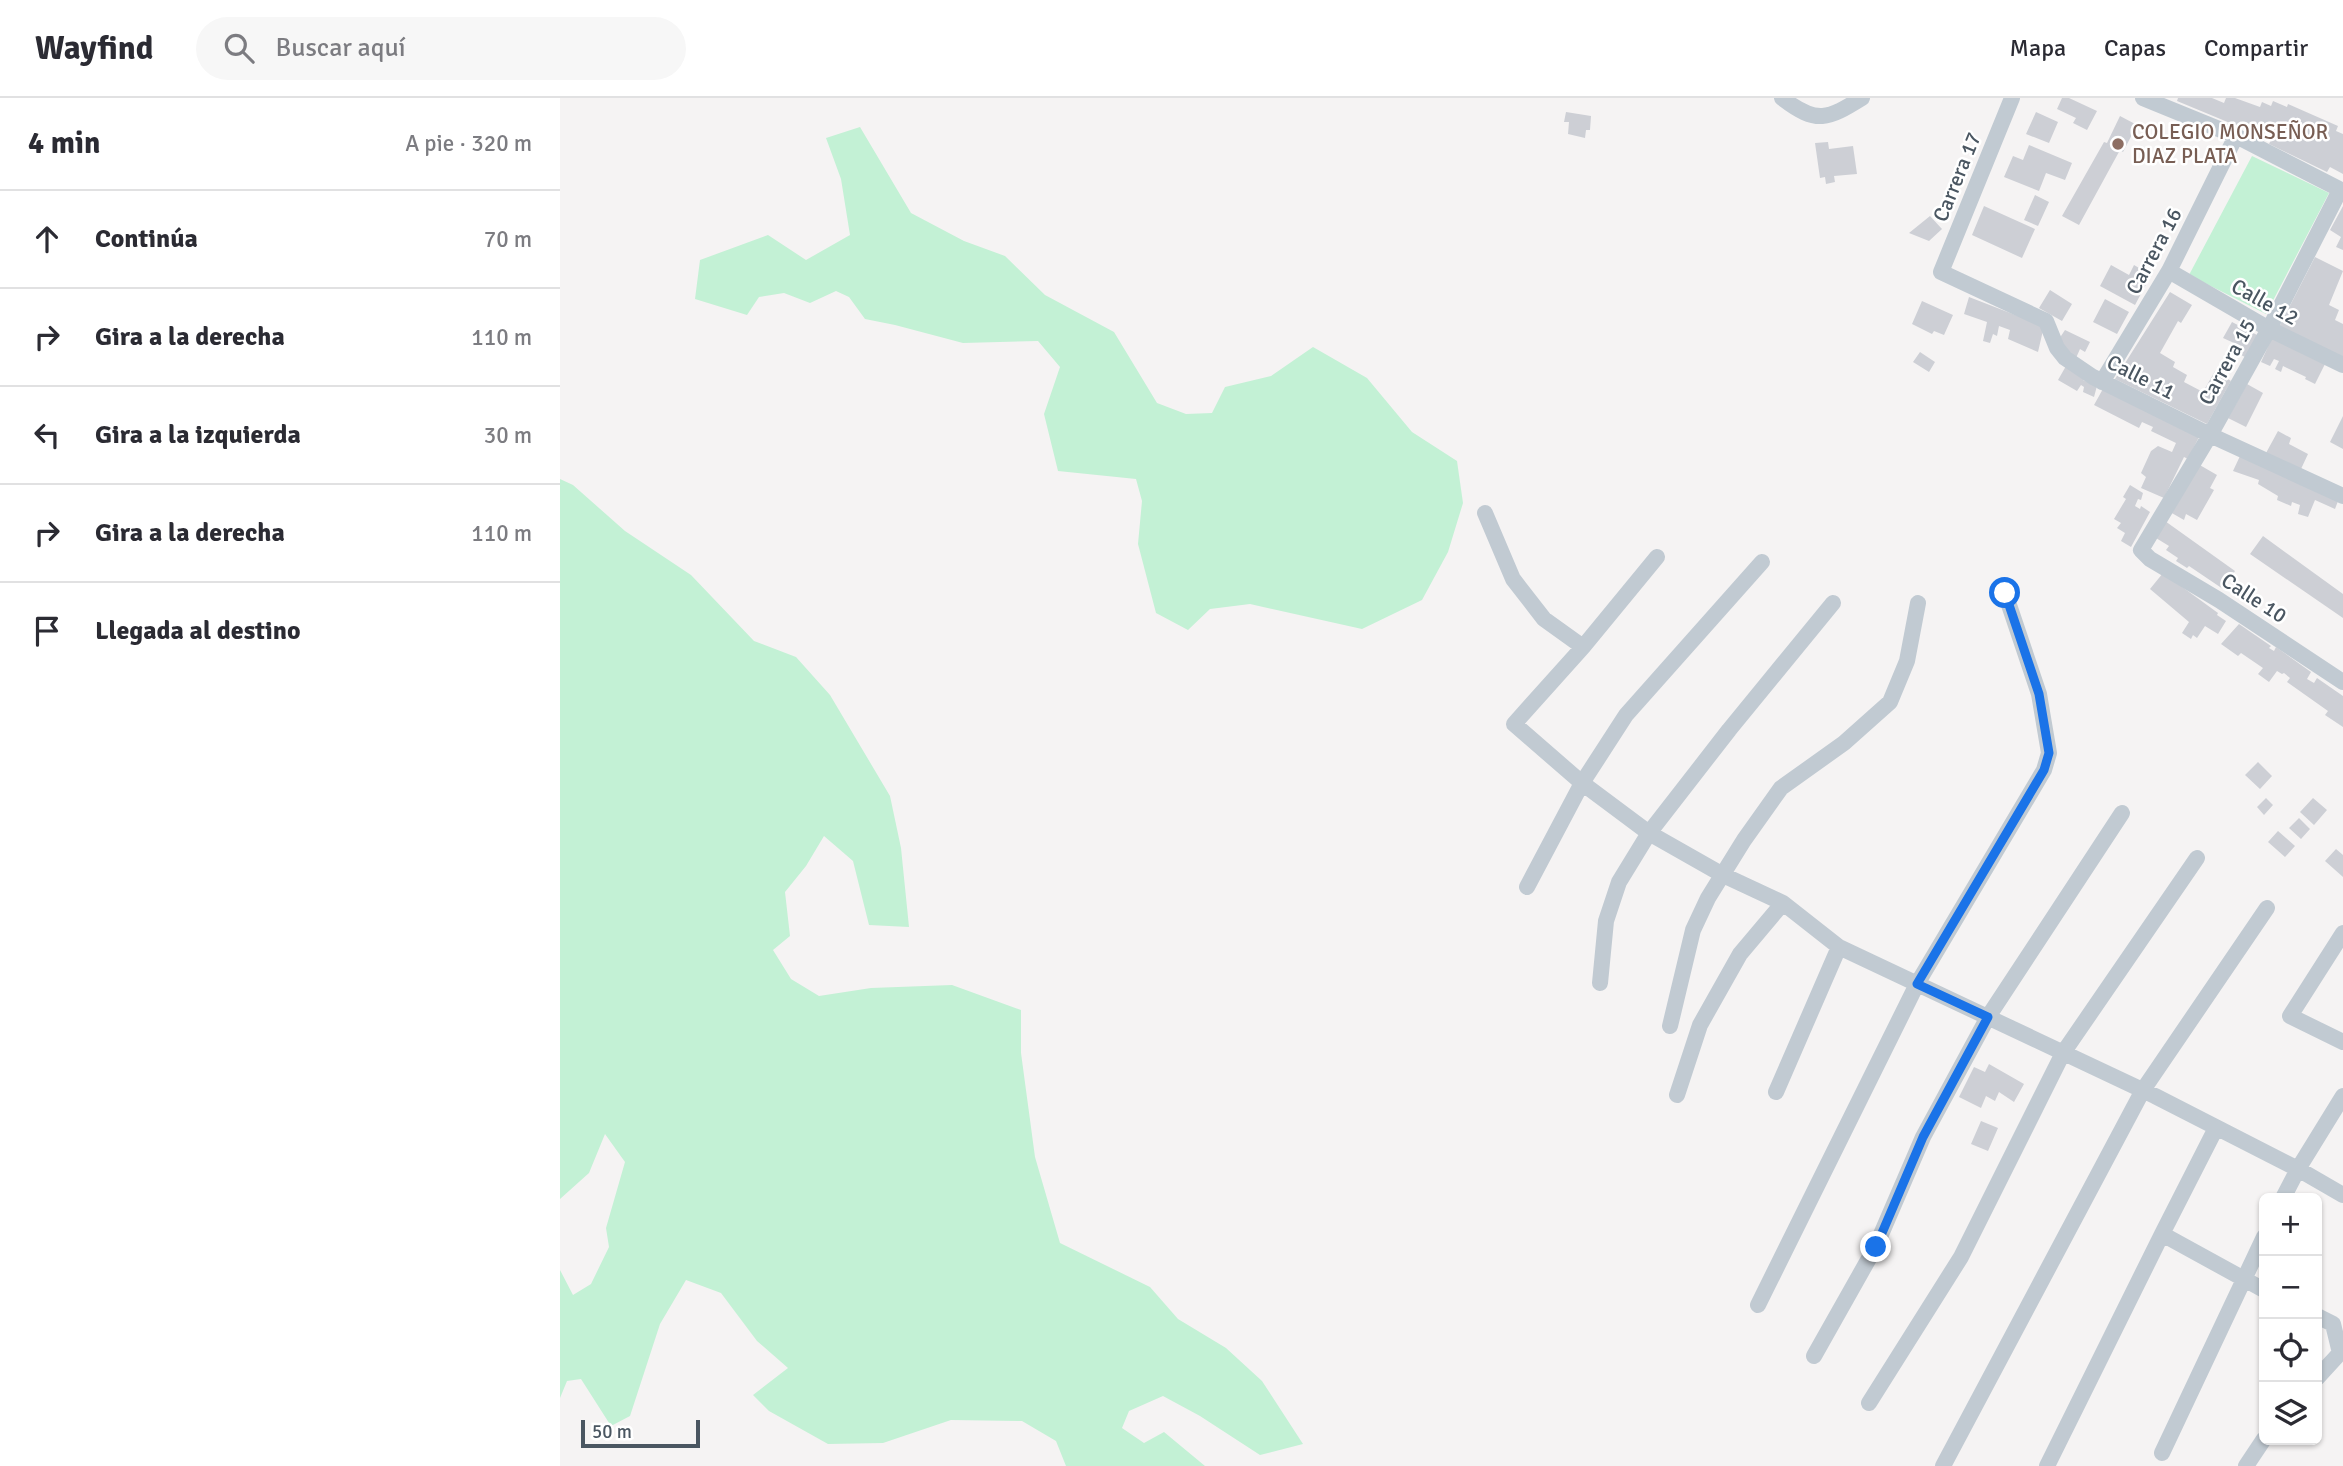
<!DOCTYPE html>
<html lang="es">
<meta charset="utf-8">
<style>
:root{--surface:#fff;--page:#f7f7f7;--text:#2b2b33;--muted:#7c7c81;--line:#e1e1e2}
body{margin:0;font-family:Signika,sans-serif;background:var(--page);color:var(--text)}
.controls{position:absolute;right:21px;bottom:21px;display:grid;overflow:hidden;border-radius:10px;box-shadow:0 2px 5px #0004}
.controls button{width:63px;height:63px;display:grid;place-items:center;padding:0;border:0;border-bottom:2px solid var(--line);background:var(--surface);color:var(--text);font:35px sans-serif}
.scale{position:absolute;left:21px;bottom:18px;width:119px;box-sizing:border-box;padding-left:7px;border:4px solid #4a5661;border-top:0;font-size:19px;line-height:24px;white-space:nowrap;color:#4a5661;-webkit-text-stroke:5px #fff;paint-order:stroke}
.stop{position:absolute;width:21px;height:21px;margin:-16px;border:5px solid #1a73e8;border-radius:50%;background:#fff}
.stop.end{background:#1a73e8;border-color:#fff;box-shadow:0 2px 7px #0008}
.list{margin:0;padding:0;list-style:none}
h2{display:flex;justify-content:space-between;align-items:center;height:91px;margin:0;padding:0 28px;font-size:30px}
h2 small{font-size:23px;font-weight:400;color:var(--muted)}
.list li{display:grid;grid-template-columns:46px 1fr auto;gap:21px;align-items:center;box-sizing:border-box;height:98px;padding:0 28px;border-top:2px solid var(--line)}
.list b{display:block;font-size:26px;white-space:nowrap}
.list em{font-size:23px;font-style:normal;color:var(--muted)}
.icon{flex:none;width:38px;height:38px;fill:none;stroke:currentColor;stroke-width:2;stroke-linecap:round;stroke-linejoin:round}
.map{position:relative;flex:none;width:1783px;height:1368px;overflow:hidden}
header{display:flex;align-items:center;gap:42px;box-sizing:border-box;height:98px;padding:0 35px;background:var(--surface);border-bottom:2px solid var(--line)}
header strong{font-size:33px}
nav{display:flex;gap:38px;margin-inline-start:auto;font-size:24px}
.search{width:490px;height:63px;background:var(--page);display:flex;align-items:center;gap:18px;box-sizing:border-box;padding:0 24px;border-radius:38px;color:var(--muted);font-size:26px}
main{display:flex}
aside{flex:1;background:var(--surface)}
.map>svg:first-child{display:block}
</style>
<header>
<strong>Wayfind</strong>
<div class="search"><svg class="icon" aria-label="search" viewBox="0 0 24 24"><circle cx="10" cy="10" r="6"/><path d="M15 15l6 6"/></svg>Buscar aquí</div>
<nav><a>Mapa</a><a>Capas</a><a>Compartir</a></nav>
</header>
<main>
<aside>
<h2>4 min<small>A pie · 320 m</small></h2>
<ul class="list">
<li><svg class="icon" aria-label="ahead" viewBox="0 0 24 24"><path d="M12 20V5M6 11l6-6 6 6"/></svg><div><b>Continúa</b></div><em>70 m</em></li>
<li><svg class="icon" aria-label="right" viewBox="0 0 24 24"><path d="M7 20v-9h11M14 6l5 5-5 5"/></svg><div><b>Gira a la derecha</b></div><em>110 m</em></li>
<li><svg class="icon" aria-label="left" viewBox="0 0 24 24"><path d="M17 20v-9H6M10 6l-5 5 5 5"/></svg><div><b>Gira a la izquierda</b></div><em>30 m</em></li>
<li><svg class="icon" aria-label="right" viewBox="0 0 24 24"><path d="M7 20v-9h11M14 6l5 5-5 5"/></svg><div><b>Gira a la derecha</b></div><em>110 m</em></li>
<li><svg class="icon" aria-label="arrive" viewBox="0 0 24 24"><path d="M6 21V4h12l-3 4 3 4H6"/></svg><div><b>Llegada al destino</b></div></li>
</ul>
</aside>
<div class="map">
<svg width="1783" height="1368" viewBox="0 0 1783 1368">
<rect width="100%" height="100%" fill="#f5f3f3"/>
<path fill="#c3f1d5" d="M300,29L351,115L404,143L445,158L485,197L554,234L597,305L626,316L652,315L665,289L711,278L753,249L807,280L852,334L897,363L903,405L888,454L862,502L802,531L690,506L650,511L628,532L596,515L578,446L582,403L576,381L498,373L484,316L500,269L478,243L403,245L335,227L305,221L289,199L276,193L250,205L224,195L199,199L187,217L135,201L140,162L208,137L246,162L290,137L281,81L266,40Z
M1692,58L1769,95L1706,216L1629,177Z
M0,381L13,387L65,433L131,477L194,543L236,559L270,597L330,698L341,750L349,829L309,827L293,763L264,738L246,768L225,794L230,838L213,852L231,881L259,898L311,890L392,887L461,912V955L475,1059L500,1145L590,1189L618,1221L666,1250L702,1283L743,1346L700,1357L640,1318L603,1298L569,1313L562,1330L584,1345L604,1334L645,1368H506L496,1343L462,1323L391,1322L323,1345L268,1346L209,1313L193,1297L228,1270L197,1243L161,1195L126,1182L100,1226L70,1318L51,1328L21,1281L7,1283L0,1300V1172L13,1197L31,1186L49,1149L46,1130L65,1064L45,1036L29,1075L0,1101Z"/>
<path fill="#cdcfd5" d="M1502,0H1509L1537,13L1527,32L1513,25L1516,20L1497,11Z
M1618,0H1652L1664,5L1666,0H1675L1700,9L1702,4L1711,8L1713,3L1727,9L1728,6L1778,28L1776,33L1783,36V76L1770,69L1767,74L1709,46L1711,42L1617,3Z
M1006,14L1031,18L1030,32H1026L1025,40L1008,36L1009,24H1004Z
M1476,14L1498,24L1489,45L1466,36Z
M1560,18L1577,27L1563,54L1560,52L1519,127L1502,118L1544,44L1547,45Z
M1268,44L1269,51L1293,48L1297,76L1274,78L1275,84L1266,86L1265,79L1260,80L1255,45Z
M1469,47L1512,65L1505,82L1486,75L1479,93L1444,79L1453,58L1463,62Z
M1475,97L1489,104L1478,128L1464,122Z
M1424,108L1475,131L1462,160L1412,137Z
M1783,108V152L1776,149L1781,139L1770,132Z
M1370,118L1382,131L1369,143L1349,135Z
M1755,159L1783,173L1769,207L1779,212L1775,222L1783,226V260L1719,229Z
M1551,167L1569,177L1574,167L1591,177L1575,207L1540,188Z
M1490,192L1512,206L1502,223L1479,210Z
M1610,194L1632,207L1621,225L1618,223L1600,255L1615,264L1613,269L1627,277L1624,284L1643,294L1655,273L1671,283L1647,326L1555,281Z
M1409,199L1484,228L1478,254L1448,241L1450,232L1439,228L1437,238L1433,236L1430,245L1423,243L1427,224L1404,216Z
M1545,201L1569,214L1557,236L1533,224Z
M1362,203L1393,217L1384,237L1374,233L1372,236L1352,226Z
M1672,224L1699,238L1687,260L1671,252L1674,245L1663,240Z
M1505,232L1530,244L1525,254L1520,251L1516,260L1503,250L1499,241Z
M1712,240L1765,266L1755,286L1745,281L1746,279L1723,268L1721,274L1715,271L1719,263L1714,261L1710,268L1701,264Z
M1360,254L1375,264L1369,274L1353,264Z
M1506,268L1524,279L1523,282L1537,288L1534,299L1523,294L1524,289L1521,287L1517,293L1498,282Z
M1687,286L1703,295L1686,329L1668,320Z
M1544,289L1639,339L1628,361L1624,359L1604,400L1581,390L1586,379L1581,375L1591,353L1598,348L1612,354L1616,345L1591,333L1593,329L1582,324L1579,330L1534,307Z
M1783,318V351L1770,344Z
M1718,333L1731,340L1729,346L1748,356L1741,371L1706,355Z
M1680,358L1778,403L1775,411L1755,402L1748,419L1738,416L1740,407L1732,404L1731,408L1717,402L1718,398L1698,386L1699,382L1673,373Z
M1638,366L1657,377L1650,390L1654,392L1637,422L1626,416L1624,422L1610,414Z
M1570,387L1583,395L1581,402L1578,401L1575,408L1580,411L1581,408L1590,414L1571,449L1561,443L1565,435L1557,430L1561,425L1554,421L1566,401L1563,399Z
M1605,423L1675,473L1663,491L1629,468L1627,470L1616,463L1618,460L1606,452L1609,448L1596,440Z
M1703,438L1783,496V520L1690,456Z
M1603,475L1658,515L1657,517L1666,523L1658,536L1645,528L1637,540L1633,537L1631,541L1622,535L1629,524L1590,491Z
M1679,526L1711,548L1709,550L1714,553L1716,549L1751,574L1747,581L1754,585L1757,580L1783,598V629L1765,617L1768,613L1727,584L1730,580L1724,575L1722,576L1717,573L1709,584L1698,576L1703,570L1681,555L1678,558L1661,546Z
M1698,664L1712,678L1700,691L1685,677Z
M1706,700L1713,707L1704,717L1697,709Z
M1753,700L1767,712L1754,727L1740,714Z
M1739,720L1750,731L1741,741L1729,730Z
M1718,733L1735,748L1725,759L1708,744Z
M1776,751L1783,757V779L1765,763Z
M1429,966L1464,986L1454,1004L1439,994L1435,1003L1426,998L1421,1010L1399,999L1414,969L1425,974Z
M1421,1023L1438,1030L1428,1053L1411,1046Z"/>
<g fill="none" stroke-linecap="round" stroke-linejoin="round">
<path stroke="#c1cad2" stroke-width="16" d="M1222,0C1257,27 1268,21 1302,0
M1452,0L1381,174L1486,223L1497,250L1505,260L1533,279L1650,337L1783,398
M1583,0L1676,38L1783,93
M1780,92L1709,231L1650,337L1581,452L1590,461L1659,502L1783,584
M1609,173L1709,231L1783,267
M1542,284L1609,173L1676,38
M925,415L953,481L984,521L1023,549
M1097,459L1023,549L954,626L1022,685L1089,735L1163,777L1223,805L1279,849L1595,998L1738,1071L1783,1097
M967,789L1022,685L1066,617L1202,464
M1783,835L1730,918L1783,944
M1040,885L1046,823L1059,784L1089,735L1169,632L1273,505
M1110,928L1133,832L1148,800L1184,742L1221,690L1284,645L1330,604L1347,563L1358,505
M1216,994L1279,849
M1117,997L1140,927L1180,856L1223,805
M1723,1100L1738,1071L1783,998
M1602,1136L1704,1192
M1198,1207L1357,886L1484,672L1489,655L1479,596L1445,495
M1757,1218L1773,1226L1780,1255L1757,1280
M1254,1258L1316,1148L1363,1039L1428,919L1562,715
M1309,1305L1401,1159L1503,955L1637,760
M1602,1355L1704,1139
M1383,1368L1583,992L1707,810
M1487,1368L1602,1136L1656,1030
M1686,1368L1704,1341"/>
</g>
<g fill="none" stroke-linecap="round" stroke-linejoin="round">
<path stroke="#1a73e8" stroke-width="9" d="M1316,1149L1363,1039L1428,919L1357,886L1484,672L1489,655L1479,596L1445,495"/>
</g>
<circle fill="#8d6e63" stroke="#fff" stroke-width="2.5" cx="1558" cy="46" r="7"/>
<g text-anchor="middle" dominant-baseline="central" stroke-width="5" stroke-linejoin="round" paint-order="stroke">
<g font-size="21" fill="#785e54" stroke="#fff" text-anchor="start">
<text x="1572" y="34">COLEGIO MONSEÑOR<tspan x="1572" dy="24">DIAZ PLATA</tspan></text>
</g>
<g font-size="21" fill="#4a5661" stroke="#fff">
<text transform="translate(1397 79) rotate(-68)">Carrera 17</text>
<text transform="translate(1594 153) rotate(-62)">Carrera 16</text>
<text transform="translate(1705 204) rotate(29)">Calle 12</text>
<text transform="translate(1667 264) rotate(-61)">Carrera 15</text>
<text transform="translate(1581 279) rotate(27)">Calle 11</text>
<text transform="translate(1694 500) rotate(33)">Calle 10</text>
</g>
</g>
</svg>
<div class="controls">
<button>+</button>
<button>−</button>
<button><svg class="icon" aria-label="locate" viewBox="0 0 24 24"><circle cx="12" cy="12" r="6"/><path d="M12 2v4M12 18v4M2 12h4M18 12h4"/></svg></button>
<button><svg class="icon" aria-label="layers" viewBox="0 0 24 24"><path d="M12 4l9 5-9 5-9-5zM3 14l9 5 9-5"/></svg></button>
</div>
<div class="scale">50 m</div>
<div class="stop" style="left:1445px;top:495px"></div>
<div class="stop end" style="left:1316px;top:1149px"></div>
</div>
</main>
